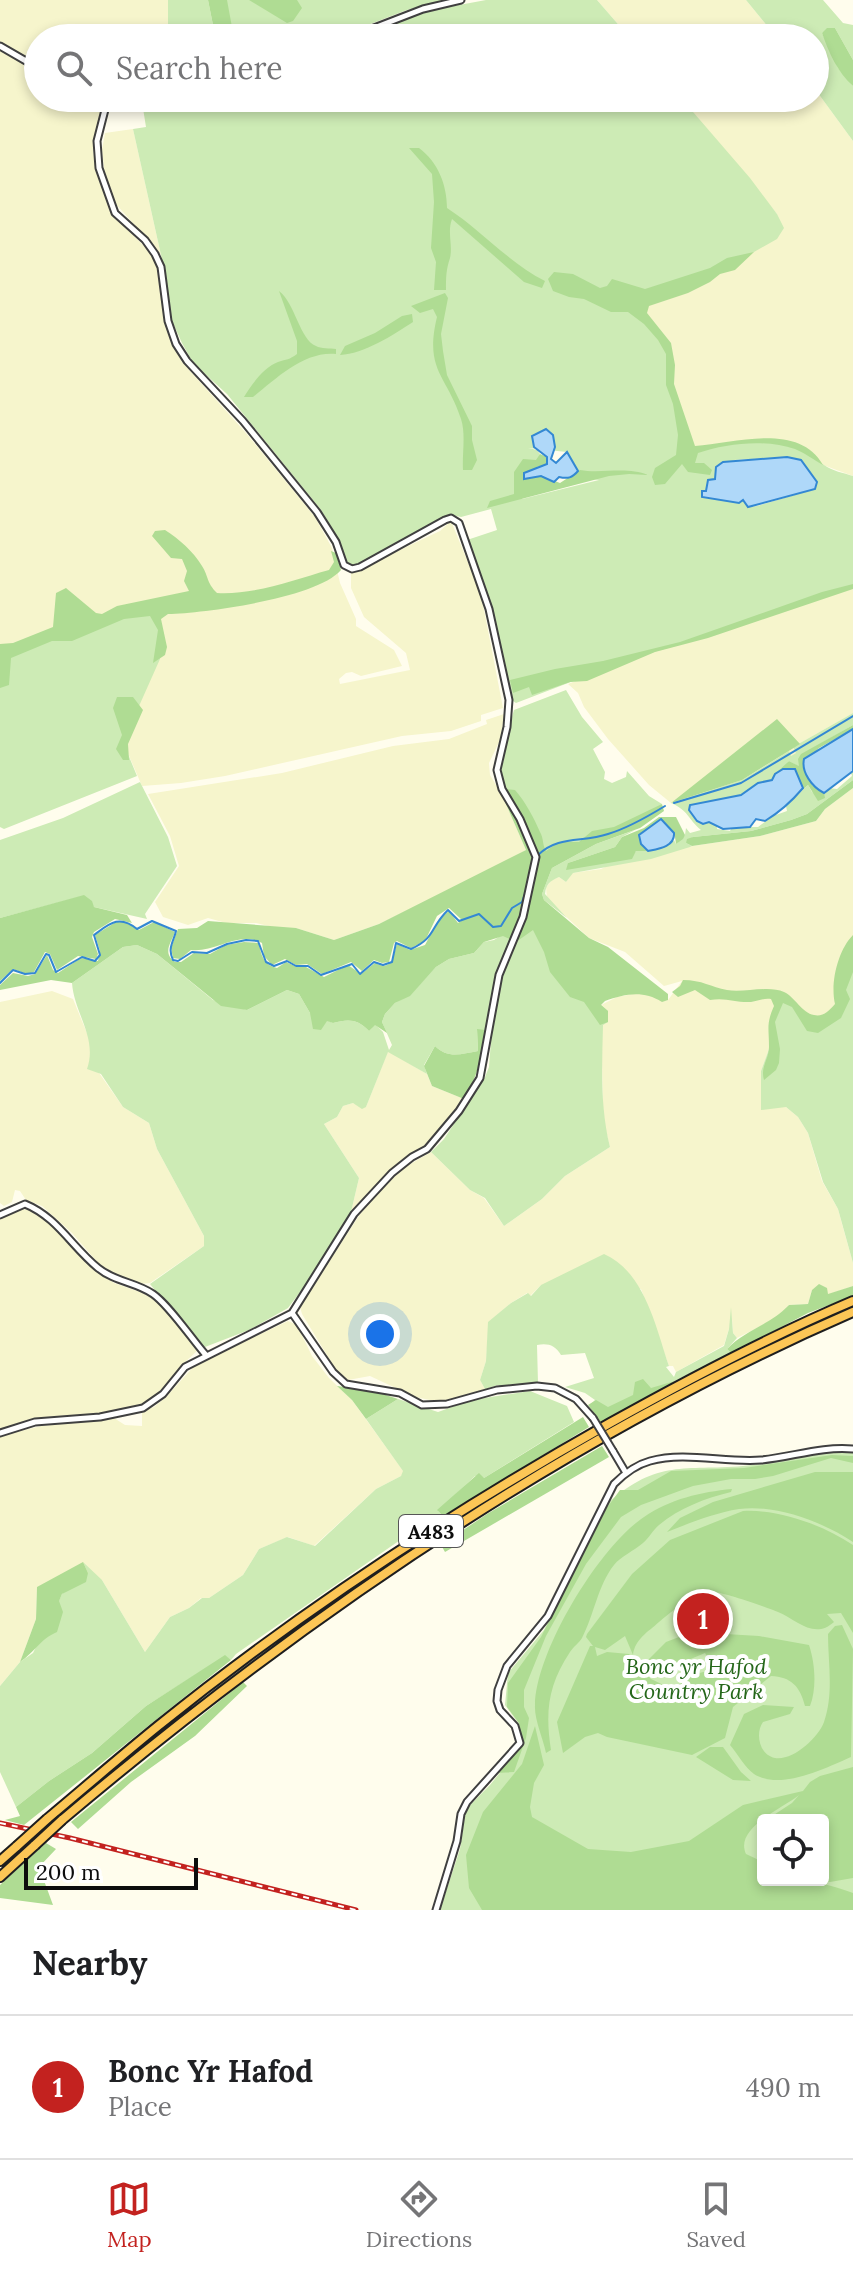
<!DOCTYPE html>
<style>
:root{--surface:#fff;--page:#f6f6f6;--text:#202124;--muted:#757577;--line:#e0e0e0;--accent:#c3221f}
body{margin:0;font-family:Lora,serif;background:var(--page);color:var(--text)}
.controls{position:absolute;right:24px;bottom:24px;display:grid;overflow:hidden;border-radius:8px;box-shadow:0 4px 12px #0003}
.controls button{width:72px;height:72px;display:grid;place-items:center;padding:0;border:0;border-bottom:2px solid var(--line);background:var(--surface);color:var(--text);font:40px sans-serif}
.scale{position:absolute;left:24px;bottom:20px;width:174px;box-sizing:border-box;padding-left:8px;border:4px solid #0d0d0d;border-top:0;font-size:22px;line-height:28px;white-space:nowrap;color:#0d0d0d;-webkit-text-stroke:6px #fff;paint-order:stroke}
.you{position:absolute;left:380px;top:1334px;width:28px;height:28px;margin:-20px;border:6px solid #fff;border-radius:50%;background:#1a73e8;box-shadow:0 0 0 12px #1a73e833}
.badge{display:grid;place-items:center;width:52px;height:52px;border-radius:50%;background:var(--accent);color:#fff;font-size:26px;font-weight:700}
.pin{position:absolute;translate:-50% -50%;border:4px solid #fff;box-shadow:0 2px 8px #0006}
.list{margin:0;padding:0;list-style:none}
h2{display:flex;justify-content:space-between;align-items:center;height:104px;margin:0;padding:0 32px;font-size:34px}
h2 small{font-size:26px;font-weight:400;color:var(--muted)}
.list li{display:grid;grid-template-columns:52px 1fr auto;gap:24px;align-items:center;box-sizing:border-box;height:144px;padding:0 32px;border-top:2px solid var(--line)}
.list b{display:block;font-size:30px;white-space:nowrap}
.list p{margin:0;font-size:26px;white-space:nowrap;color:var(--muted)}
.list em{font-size:26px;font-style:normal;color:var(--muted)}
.icon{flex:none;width:44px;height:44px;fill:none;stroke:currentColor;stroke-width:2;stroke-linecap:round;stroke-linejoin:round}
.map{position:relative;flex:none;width:853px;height:1910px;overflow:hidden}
.search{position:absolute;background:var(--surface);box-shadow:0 4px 12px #0003;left:24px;right:24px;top:24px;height:88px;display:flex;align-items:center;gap:20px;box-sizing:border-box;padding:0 28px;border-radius:44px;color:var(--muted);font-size:30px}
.sheet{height:248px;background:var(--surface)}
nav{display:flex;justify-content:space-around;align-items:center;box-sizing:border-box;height:112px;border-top:2px solid var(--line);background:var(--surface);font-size:22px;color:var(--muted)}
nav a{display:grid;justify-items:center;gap:4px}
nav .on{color:var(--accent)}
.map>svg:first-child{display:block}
</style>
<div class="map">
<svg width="853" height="1910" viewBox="0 0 853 1910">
<rect width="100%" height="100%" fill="#fffded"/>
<path fill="#f6f5cc" d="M0,0H168V38H38V65L0,44Z
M597,0H746L777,38H630Z
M0,48L38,71V98H105L93,151L96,170L113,215L152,254L157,266L165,322L171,342L182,362L246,433L315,517L332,548L340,583L356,619V626L394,650L402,666L361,676L352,672L346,673L339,679L340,684L410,670L406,653L364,617L351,588V573L440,531L451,521L481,594L503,708L481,715V721L451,731L402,736L225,776L181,783L142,786L123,742L64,627L0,648Z
M815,89L853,141V476L823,465L687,453L641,314L648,296L777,214L681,98H815Z
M133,129L161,255L115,203L105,176L102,150L105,133Z
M853,588V713L793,747L797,753L790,757L780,755L742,780L671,803L649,785L608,739L584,707L578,693L568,684L636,657Z
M504,714L501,738L489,763L490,775L502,795L526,850L488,872L379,924L334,940L296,928H277L256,923H226L208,918L188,925L163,917L155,902L179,866L170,836L148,794L282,773L393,746L449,739L487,724L486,720Z
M853,788V942L840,1000L829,1017L769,1049L761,1071L774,1106L786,1107L798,1117L808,1133L822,1181L838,1209L842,1224L853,1263V1286L827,1295L812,1290L808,1304L789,1305L779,1317L737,1338L733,1333L732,1319L724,1345L676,1372L673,1366H669L641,1289L541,1285L530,1296L527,1293L511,1303L489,1322L486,1361L480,1380L485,1389L440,1402L415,1397L370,1376L348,1380L336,1370L302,1314L300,1307L360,1214L400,1170L431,1152L470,1190L484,1198L504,1226L542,1199L565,1176L610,1147L603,1119L601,1005L617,997L637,993L651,995L662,1001L668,1000L682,981L664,986L625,952L589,938L547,899L546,887L552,880L559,877L566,882L572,873L601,869L607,866L692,846L760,836L816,821L825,809Z
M52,991L73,999L91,1043L90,1060L123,1107L149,1123L157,1149L204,1236V1246L150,1283L140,1284L116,1275L99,1264L72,1233L42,1206L26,1200L20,1191L15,1190L12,1202L4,1206L0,1203V1002Z
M388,1051L427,1074L432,1086L464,1099L428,1147L406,1158L391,1170L351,1212L359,1178L324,1124L337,1117L343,1106L353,1103L366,1107Z
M22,1209L36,1211L95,1269L114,1283L143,1293L158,1302L198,1350L182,1365L161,1391L142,1404L100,1413L34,1418L0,1429V1218Z
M288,1321L297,1325L312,1356L329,1378L352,1400L404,1472L401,1476L376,1489L314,1546L288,1537L259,1549L243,1575L209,1598H201L189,1608L170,1617L145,1652L102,1580L37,1587L36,1619L20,1662L0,1686V1436L41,1426L114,1418L125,1425L142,1426V1411L154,1407L166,1397L196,1364Z"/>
<path fill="#cdebb5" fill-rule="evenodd" d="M168,0H208L213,25L203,38H168Z
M221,0H449L407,10L334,38H231Z
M486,0H597L630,38H360L364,33L427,11Z
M746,0H823L843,23L853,25V60L835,28L822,33L838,68L853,86V141L815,89V38H777Z
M183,98H681L750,178L777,214L784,228L777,239L754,252L648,297L641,314L670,356V385L687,452C718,445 768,433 798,447C809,452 814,459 824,465C832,471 844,473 853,476V588L707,637L636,657L516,703L513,701L503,669L491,604L467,540L497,530L491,509L461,517L452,515L445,516L362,563L354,565L346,562L338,538L321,510L227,394L193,363L182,343L171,319L165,273L133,129L146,127L142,102ZM528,448L567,452L583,478L599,480L522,499L540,454L537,450ZM787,457L815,478V489L757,506L748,507L743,500L709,497L706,491L734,460Z
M154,606L159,622L160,659L123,742L137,776L4,829L0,827V648Z
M566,690L582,717L603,742L593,749L605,772L604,779L612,783L626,777L627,771L649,796L662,804L638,825L545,856L503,783L500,764L504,761L501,755L514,710Z
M853,713V725L801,755L800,767L789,761L773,780L758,783L741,795L690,805L709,822L717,825V829L730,831L732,827H758L773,816L787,811L786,806L808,785L812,792L824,798V793L829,788L837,789L852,776L851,773L853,771V780L807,814L791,820L751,831L693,837L686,843L692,846L690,847L651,859L573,873L566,882L559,877C550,881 546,884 545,894L567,918L544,900L542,894L552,868L596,844L635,830L622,837L615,847L568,863L633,855L636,851C648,850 665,851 674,840L676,844L685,835L686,828L690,833L701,830C688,819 688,810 671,803L742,780L789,751L791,756L796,753L793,747Z
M140,782L168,837L177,866L145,914L147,919L94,907L83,896L0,918V840L63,818Z
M537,918L601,1005L608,1011V1022L603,1025C602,1066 600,1107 610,1147L565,1176L542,1199L504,1226L485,1198L470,1190L431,1152L444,1139L485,1077L489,1067L493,1015L504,972L516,942Z
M516,926L496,975L485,1030H477L478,1051C461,1054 448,1059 435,1046L424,1065L427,1074L388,1052L366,1107L362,1109L353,1103L343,1106L337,1117L324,1124L359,1178L351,1212L316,1271L288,1308L249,1330L205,1347L187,1330L150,1284L204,1246V1236L157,1149L149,1123L123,1107L101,1074L87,1069C98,1038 74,1013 72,983L123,947L137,945L157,954L213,1000L247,1010L287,990L299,994L310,1013L333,1023C349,1019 357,1019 369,1031L375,1024L383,1032L389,1050L392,1045L382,1022L385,1014L395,1003L410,995L436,967L449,959L474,953L484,942L494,940Z
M853,942V1263L838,1209L823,1182L808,1133L798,1117L786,1107L761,1110V1071L769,1049L777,995L792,1003L809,1022L829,1017L840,1000Z
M604,1254C645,1272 656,1328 669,1366L666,1367L674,1377L676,1372L724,1346L729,1329L731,1307L733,1333L737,1338L727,1349L731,1353L604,1416L592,1403L595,1400L585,1393L565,1387L594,1378L585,1353L561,1355C555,1345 548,1343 537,1345L538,1383L504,1388L498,1385L485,1389L480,1380L486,1361L488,1322L511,1303L528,1293L531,1296L541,1285Z
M530,1391L567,1406L574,1422L484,1478L475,1476L438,1511L443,1516L416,1529L236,1654L231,1660L225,1656L146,1706L92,1753L49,1781L16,1807L0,1772V1686L20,1662L33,1653L62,1594L88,1573L83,1562L102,1580L145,1652L170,1617L189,1608L202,1598H209L243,1575L259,1549L287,1537L315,1546L376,1489L401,1476L403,1471L366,1419L398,1399L438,1412L472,1400Z
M830,1452L853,1453V1910H440L460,1849L466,1809L490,1785L519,1749L524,1731L505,1705L508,1673L544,1630L608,1503C658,1459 684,1471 743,1466C772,1463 801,1457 830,1452ZM763,1820H823V1880H763Z"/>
<path fill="#afdc93" d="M208,0H227L234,38H203L213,25Z
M249,0H297L302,8L293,21L287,23Z
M827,28H835L853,60V86C838,73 829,53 822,33Z
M409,148H419C438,162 447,185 447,208C481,230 508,262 545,281L542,288L524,282L452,219C447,232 453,245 450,258C446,270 446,277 446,290H434L436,262L431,248L434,202L432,174Z
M754,252L735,270L720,274L710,282L688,293L649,306L647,313L671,343L675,365L674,384L695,446C735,443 799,422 823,465C814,460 805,453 795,449C766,439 727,443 698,453L695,463H704L712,470L710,475L688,472L682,464L665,484L655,485L652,477L655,468L676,455L678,435L673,404L666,385V354L658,340L644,324L628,312H611L584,299L569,297L553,291L548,279L554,272L573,274L600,288L607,286L612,279L645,289L710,268L727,258Z
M279,291C295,303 300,340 316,346C321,349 330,348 336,349V354C304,351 277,378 253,397H244C251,385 264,367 278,362C287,359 289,360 297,354V341Z
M445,293L448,298L441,334L443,351L447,375L472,426V440L477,460L472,470H463C462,454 466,434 461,419C447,375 424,371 437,317L433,309L420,313L411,306Z
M412,314L413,322C393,335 364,354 340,355L345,346L375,333L402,316Z
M540,454L547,457V464L537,467L525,479L542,476L560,483L580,470C601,474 627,466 648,475L629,474L609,476L487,508L490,501L514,494V472L523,459L536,460Z
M165,530C179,539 193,551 202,566C209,577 206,582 217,593C255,595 293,580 329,570L334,562L331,551L336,553L341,570C317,598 206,613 168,614L161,619L167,647L165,655L153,663L158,630L150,616L124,619L72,641H52L11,658L9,685L0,688V644L13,643L53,627L56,593L66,588L96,613L102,614L117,606L189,591L184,581L187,571L182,559L171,558L152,536L155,531Z
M853,584V589L708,638L655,652L587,681L570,682L532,695L529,687L513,693L510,680L555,669L603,661L680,642L822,592Z
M117,697H133L143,710L128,744L129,760H123L116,749L122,735L113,708Z
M777,719L800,744L742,780L671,803Z
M853,725V729L819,748L803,766L812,785L824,793L825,798L818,801L808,785L799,793L803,788L783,769L775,774L789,761L799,766L798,759L801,754Z
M853,780V788L825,809L816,821L760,836L692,846L686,843L687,839L693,837L751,831L791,820L807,814Z
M506,789L515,790C525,801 534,818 540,832C544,839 542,844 546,851L559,842H579L592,831L614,827L662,804L664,811L640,828L596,844L552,868L542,894L544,900L589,938L608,947L668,994V1000L662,1002C643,990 625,994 605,1001L601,1005L608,1011V1022L600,1025L584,1002L570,997L550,972L544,952L533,930L516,942L503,936L484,942L474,953L449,959L436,967L410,996L395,1003L385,1014L382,1022L387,1033L375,1025L369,1031C357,1019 349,1019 333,1023L327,1021L321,1030L313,1029L310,1013L299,994L287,990L247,1010L221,1006L157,954L137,945L123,947L72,983L51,980L0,990V985L13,973L28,976L35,974L47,955L53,970L58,973L81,958L98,961L100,951L95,935L116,922H125L139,930L154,922L175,932C171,943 162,953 175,962H181L194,953L210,954L226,945L244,942L259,943C261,956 264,965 277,968L286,962L297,967H306L324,977L348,965L361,974L375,963C393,972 393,956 397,944L410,950L425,945L439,919L449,911L458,923L462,920L449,908L437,916L425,941L411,948L397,941L394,943L389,962L382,963L374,960L362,971L351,962L322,974L307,964L296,965L285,959L272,965L264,956L262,943C239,930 215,953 191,950L180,959L173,958L171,948L178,929L197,928L208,921L296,928L334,940L379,924L526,850L502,795Z
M659,817H676L685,835L683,839L676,844L675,837L661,819L640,834L648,851H636L632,859L566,870L568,863L615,847L622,837L644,828Z
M84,895L92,901L94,907L127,915L132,923L115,919L94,932L92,937L98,954L96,959L78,956L57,970L50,954L45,952L34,972L27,974L13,969L0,981V918Z
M853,935V972L846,990L850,999L841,1018L818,1033L807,1031L792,1007L783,1003L775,1022L780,1049L779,1063L776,1070L764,1080C760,1067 769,1059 769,1047C769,1028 766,1024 774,1006L771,999C763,998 758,1001 751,1002C736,1003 726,997 710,1000L695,990L678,997L672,992L680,986L683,980C702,980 711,987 727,990C744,993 769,985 784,992C795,997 802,1013 814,1015C823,1017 829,1011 835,1004C830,983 838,950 853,935Z
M477,1029L485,1030C482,1056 478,1076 464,1099L432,1086L424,1066L435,1046C448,1059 461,1054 478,1051Z
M819,1284L827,1288L828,1294L853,1286V1296L808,1313L731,1353L727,1349C745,1330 770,1325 789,1305L808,1304L812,1290Z
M643,1379L651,1388L675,1381L602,1424L588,1405L596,1400L608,1407L633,1395L635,1382Z
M337,1386L374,1391L398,1399L366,1419L352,1400Z
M583,1417L589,1427L443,1516L437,1510L479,1473L484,1478Z
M602,1446L609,1457L445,1552L441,1545L487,1514Z
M832,1455L853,1456V1463L831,1458L773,1476L755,1479H731L693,1486L641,1505L621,1517L586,1564L546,1636L524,1690V1707L529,1718L526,1738L514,1772L496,1773L521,1740L519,1723L507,1707L508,1683L541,1637L606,1509L620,1490H638L671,1471L744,1468Z
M815,1472H853V1542C823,1522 776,1504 739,1509C714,1513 690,1523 667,1532L680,1518L713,1502Z
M732,1489L731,1492C706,1498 679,1508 659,1525C653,1530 649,1538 643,1543C634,1551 621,1556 614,1565C598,1585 594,1615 582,1638C579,1643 574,1646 570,1652C548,1685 545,1712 551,1750L546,1753C543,1738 534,1719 535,1705C536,1651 599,1547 644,1517C670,1499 701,1492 732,1489Z
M743,1511C779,1509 823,1525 853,1545V1633L841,1613L827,1614L834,1622C814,1640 797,1620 778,1612C769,1608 720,1591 713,1592C692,1594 675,1609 659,1622C648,1632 635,1639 633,1655L625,1636L605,1650L595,1647L597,1656L607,1652L629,1654L651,1679L672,1689L696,1674L714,1669L705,1653L674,1666L646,1662L666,1642L692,1632L759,1636L809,1645C815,1663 817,1688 810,1706H805C800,1686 791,1677 771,1676L733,1707L725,1738L692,1755L607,1737L598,1733L585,1737L563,1753L557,1722L590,1646H593L586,1637L587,1634L632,1574L670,1540Z
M83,1562L88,1573L86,1582L62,1594L59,1601L63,1612L57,1632C40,1639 35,1652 20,1662L36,1619L37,1587Z
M842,1625L853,1649L851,1757C826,1768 780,1791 754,1774C745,1768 737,1753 730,1745L744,1714L763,1705L794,1707L790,1714L763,1722C755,1733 759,1755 775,1758C793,1761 818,1738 824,1722C834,1693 828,1663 828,1634L835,1626Z
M225,1655L231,1660L24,1825L5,1820L20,1816L16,1807L49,1781L92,1753L146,1706Z
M243,1682L247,1686L195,1736L131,1782L78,1829L71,1822Z
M535,1726L544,1765L534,1783L530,1807L532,1817L588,1849L631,1852L689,1841L743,1805L803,1791L810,1782L820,1776L853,1767V1878L830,1882L820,1880H823V1820H766L792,1803L799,1795C782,1809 734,1828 746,1854L763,1862V1880C800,1880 818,1880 853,1893V1910H482L469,1888L466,1855L483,1812L522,1764Z
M710,1747H723L741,1772L751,1781L733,1780L696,1757Z
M46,1843L56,1849L39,1867L53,1905L0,1898V1885Z"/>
<path fill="#afd8f9" stroke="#3388d3" stroke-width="2" d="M546,429L553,435L555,447L551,459L556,463L567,452L578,471C572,478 568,479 559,477L554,482L541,476L524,479V473L547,464V457L534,447L532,436Z
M787,457L801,460L817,482L815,489L748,507L743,500L739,503L702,497V491H706L708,480L715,479L716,467L723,462Z
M853,729V771L824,793C812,787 801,772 804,759Z
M783,769H795L803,788C792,801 780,812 765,821L756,819L750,827L723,829L709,822L703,824L697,821L689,810L690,805L741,795L758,783L772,780L775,774Z
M661,819L674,833C675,847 658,849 648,851L641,844L639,835Z"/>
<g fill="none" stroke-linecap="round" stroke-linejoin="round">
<path stroke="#3388d3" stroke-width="2" d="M674,803L741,783L853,716
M538,855C559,835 582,843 608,834C628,828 647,817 665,806
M0,983L13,970L25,974L35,973L46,954L49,955L56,972L82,957L95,961L100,955L94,935C109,924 119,914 137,929L152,921L176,931C174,941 167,948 173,960L178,961L192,952L207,953L227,944L246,940L258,941L266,962L274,966L287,961L296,966H308L321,975L352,964L360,974L374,962L383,965L392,962L396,943L411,949C436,938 430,927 448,910L459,921L479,914L493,927L501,926L512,908L522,902L527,888"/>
<g stroke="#404040" stroke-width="9">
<path id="minor" d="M348,38L423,9L461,0
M0,46L38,68
M108,98L97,141L99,168L115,213L145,240L155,254L161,267L168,321L176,344L187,361L243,421L317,512L336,542L344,565L352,569L360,567L445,520L451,518L459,523L489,609L509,700L507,727L497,770L502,789L520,819L536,857L523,917L499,975L480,1078L459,1111L427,1149L412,1157L392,1173L354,1214L292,1313
M0,1215L25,1204C57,1217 72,1247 98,1268C115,1282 136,1282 153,1294C169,1305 191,1338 205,1354
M0,1433L35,1422L100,1417L143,1408L163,1394L185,1367L292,1313L333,1372L346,1384L400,1393L422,1405L447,1404L497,1390L537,1386L555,1388L576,1399L593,1418
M613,1451L626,1473
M436,1910L457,1841L461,1814L467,1802L520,1743L515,1726L500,1710L497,1701L498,1690L507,1666L548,1616L614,1484C624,1474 635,1465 650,1461C685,1451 725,1463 761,1460C792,1457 822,1446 853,1449"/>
</g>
<g stroke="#1e1e1e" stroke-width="12">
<path id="trunk" d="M47,1819C84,1788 121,1756 158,1726C299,1612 452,1512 610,1423C689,1379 770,1336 853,1301
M62,1820C301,1618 565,1437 853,1312
M0,1861L17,1846
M0,1877L35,1845"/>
</g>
<use href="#minor" stroke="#fff" stroke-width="5"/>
<use href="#trunk" stroke="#fcc656" stroke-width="8"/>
<g stroke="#c3221f" stroke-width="5">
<path id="rail" d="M0,1823L70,1838L356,1910"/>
</g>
<use href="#rail" stroke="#fff" stroke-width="2" stroke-dasharray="6" stroke-linecap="butt"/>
<g stroke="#404040" stroke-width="9" stroke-linecap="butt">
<path id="minor-bridge" d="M593,1418L613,1451"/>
</g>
<g stroke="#1e1e1e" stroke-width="12" stroke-linecap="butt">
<path id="trunk-bridge" d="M35,1845L62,1820
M17,1846L47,1819"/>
</g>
<use href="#minor-bridge" stroke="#fff" stroke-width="5"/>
<use href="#trunk-bridge" stroke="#fcc656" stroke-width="8"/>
</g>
<g text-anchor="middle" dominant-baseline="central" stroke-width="8" stroke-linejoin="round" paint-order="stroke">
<rect fill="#fff" stroke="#565656" stroke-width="2" x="399" y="1515" width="64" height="32" rx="6"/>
<g font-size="20" font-weight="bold" fill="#0d0d0d">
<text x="431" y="1531">A483</text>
</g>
<g font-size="22" font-style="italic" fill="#25671a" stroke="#fff">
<text x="696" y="1666">Bonc yr Hafod<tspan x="696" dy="25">Country Park</tspan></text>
</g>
</g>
</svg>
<div class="controls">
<button><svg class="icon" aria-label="locate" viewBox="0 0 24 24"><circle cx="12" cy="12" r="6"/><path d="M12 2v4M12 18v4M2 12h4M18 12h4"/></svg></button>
</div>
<div class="scale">200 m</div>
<div class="you"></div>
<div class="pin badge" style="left:703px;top:1619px">1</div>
<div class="search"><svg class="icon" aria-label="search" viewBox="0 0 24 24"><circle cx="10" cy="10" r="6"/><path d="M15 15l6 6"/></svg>Search here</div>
</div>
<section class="sheet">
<h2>Nearby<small></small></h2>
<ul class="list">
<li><span class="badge">1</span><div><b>Bonc Yr Hafod</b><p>Place</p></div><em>490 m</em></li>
</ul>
</section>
<nav>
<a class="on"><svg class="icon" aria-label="map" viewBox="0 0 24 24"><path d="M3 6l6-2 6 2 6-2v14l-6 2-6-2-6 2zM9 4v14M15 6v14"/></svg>Map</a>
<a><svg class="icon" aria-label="directions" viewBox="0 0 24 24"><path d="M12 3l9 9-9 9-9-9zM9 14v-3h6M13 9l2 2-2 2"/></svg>Directions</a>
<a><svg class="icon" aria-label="saved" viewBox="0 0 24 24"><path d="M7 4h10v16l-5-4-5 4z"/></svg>Saved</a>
</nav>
